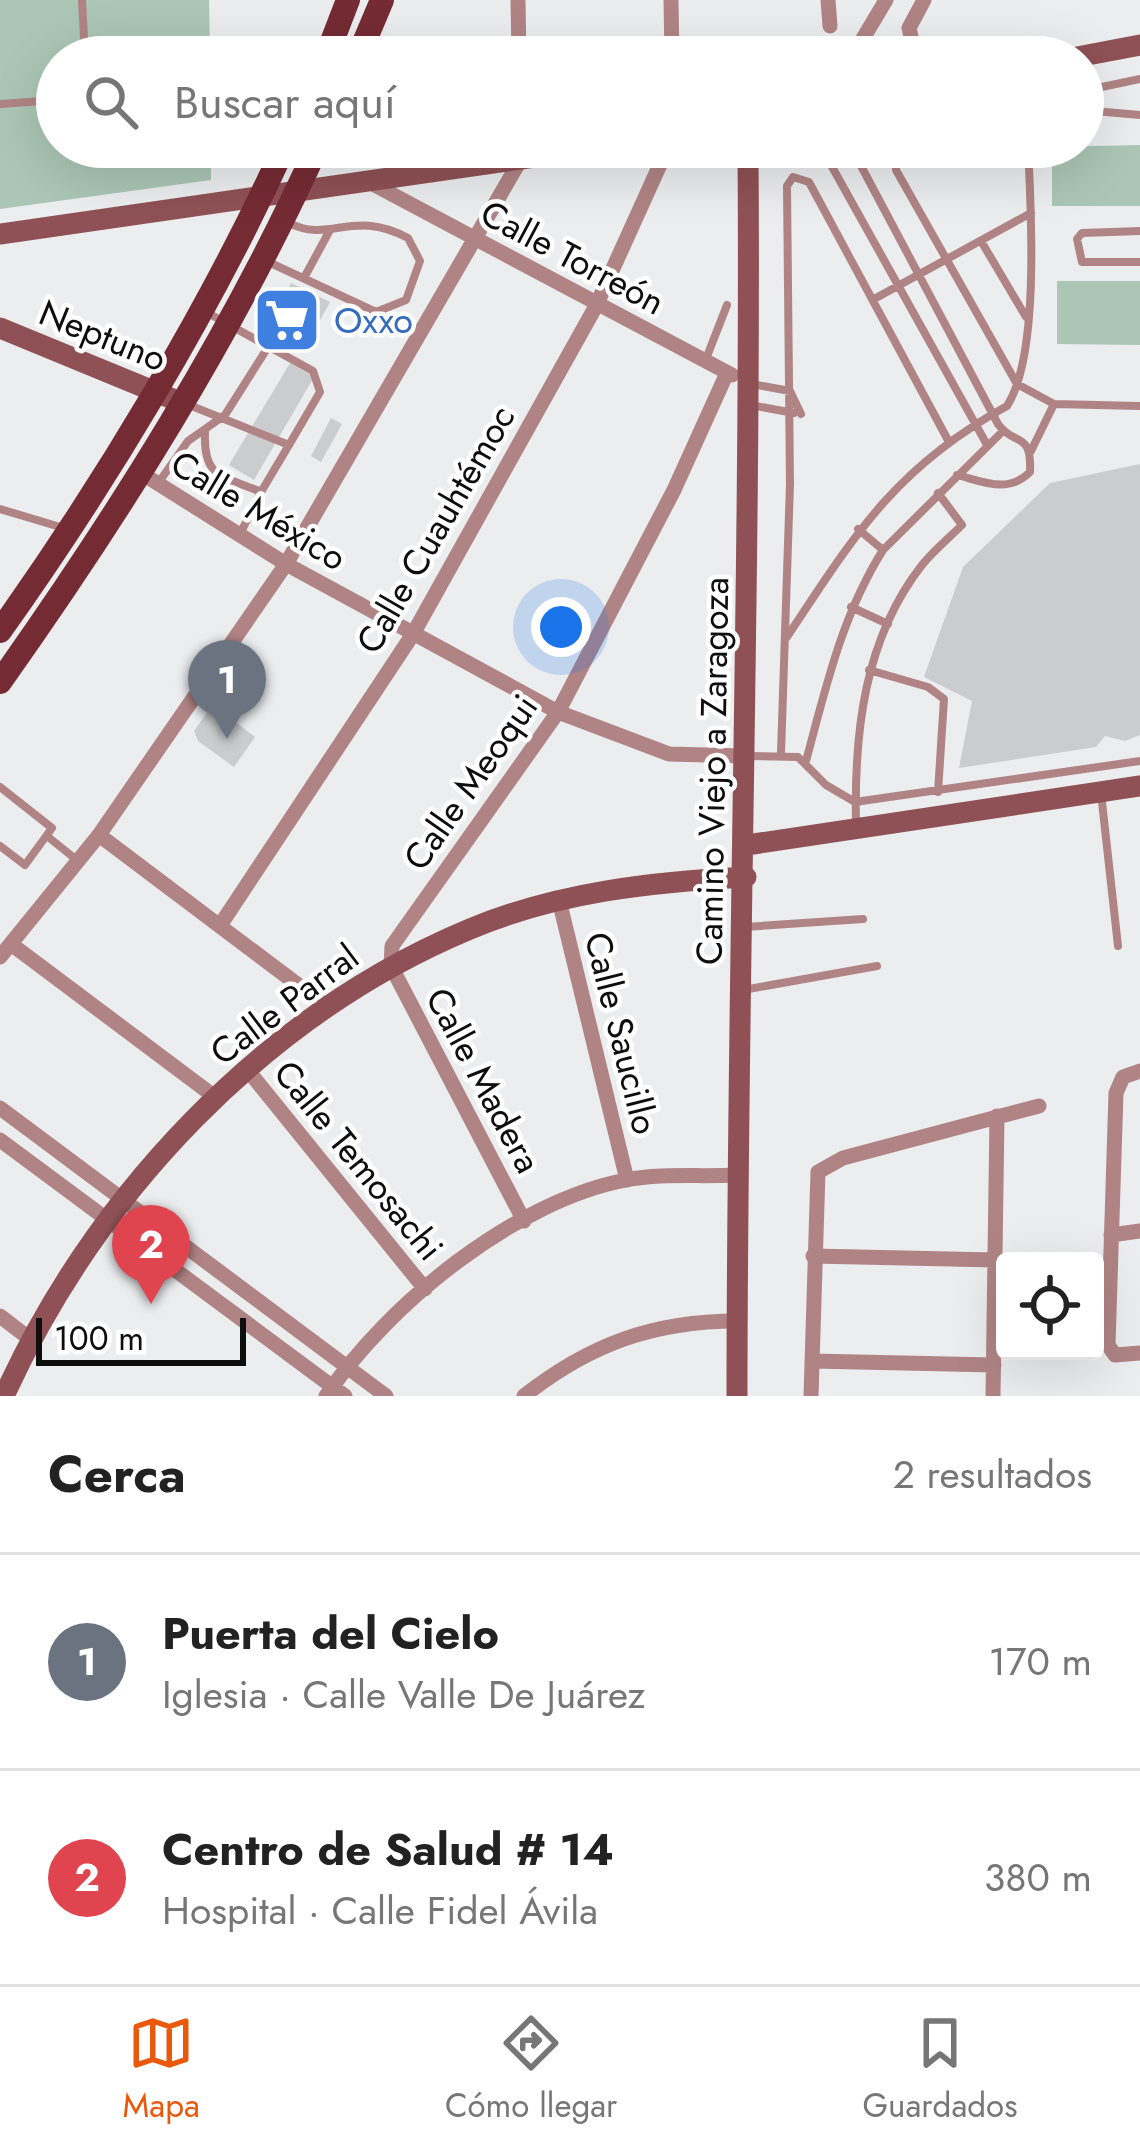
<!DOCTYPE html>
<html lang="es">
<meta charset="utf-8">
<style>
:root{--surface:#fff;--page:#f2f2f2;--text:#222;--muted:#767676;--line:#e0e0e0;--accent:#ea580c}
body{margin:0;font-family:Jost,sans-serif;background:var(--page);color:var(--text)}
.controls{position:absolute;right:36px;bottom:36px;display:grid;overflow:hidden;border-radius:12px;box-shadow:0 12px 48px #0002}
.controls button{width:108px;height:108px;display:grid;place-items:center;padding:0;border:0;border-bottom:3px solid var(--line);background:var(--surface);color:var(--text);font:60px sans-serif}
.scale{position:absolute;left:36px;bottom:30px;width:210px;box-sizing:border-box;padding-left:12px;border:6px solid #0e0e0f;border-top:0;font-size:33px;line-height:42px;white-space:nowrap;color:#0e0e0f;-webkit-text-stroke:9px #fff;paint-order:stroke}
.you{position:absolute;left:561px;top:627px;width:42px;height:42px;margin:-30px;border:9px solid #fff;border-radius:50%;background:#1a73e8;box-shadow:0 0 0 18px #1a73e833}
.badge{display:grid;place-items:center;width:78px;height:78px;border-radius:50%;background:var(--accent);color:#fff;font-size:39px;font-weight:700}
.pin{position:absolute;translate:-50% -99px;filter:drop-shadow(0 3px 6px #0008)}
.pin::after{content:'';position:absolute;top:63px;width:42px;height:36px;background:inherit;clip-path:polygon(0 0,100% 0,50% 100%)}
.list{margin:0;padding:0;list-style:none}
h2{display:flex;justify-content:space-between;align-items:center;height:156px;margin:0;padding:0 48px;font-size:51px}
h2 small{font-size:39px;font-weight:400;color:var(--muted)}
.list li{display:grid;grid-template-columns:78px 1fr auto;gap:36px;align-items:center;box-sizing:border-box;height:216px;padding:0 48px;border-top:3px solid var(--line)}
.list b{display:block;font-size:45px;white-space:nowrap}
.list p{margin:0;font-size:39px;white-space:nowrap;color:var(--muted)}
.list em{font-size:39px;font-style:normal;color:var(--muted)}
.icon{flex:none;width:66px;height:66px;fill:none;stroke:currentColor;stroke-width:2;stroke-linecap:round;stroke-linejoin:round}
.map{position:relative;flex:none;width:1140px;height:1396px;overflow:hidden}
.search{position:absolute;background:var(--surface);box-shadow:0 12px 48px #0002;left:36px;right:36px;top:36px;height:132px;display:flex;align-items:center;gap:30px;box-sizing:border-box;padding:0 42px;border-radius:66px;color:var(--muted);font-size:45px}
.sheet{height:588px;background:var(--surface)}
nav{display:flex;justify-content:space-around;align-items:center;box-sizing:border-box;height:168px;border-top:3px solid var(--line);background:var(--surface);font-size:33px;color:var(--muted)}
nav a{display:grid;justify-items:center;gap:6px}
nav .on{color:var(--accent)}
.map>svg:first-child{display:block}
</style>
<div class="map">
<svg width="1140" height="1396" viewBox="0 0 1140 1396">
<rect width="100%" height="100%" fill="#ecedef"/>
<path fill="#abc6b5" d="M0,0H209L210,57H57V147H211V180L0,209Z
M1140,145V206H1052V147Z
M1057,281H1140V345L1057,344Z"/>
<path fill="#caccce" d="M291,283L330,302L317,326L279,307Z
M290,363L314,377L254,480L229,465Z
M331,418L342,424L321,462L311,456Z
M1140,464V735L1125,741L1105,736L1096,747L959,768L972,701L924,677L963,567L1050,483Z
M209,710L217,714L220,710L255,737L234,767L198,741L194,731Z"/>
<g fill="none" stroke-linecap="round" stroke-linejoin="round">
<path stroke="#b08485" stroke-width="8" d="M82,0L85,57
M1083,91L1140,79
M0,104L57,100
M1083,110L1140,115
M821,147L986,443
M851,147L998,424C1014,447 1032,430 1030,472C1008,494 984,482 957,475
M906,147L897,156L896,170L1017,384L1054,404L1140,406
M1140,231L1082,233L1077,239L1082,262H1140
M981,241L1026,317
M264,260L376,312L406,300L420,261L408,238C352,208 331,244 289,223
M304,278L330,230
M874,299L1031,213
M706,359L727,305
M752,384L790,391L801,414
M189,405L289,445L320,392L313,371L206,312
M750,405L794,413
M205,432C203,479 222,475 261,492L289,445
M1031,451L1054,404
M159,482L188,441L225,415L268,347
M0,509L67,529
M858,529L883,550
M240,534L261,492
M851,607L888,624
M787,637C855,534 896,467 1007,406C1040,355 1031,209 1028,147
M869,670L928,687L944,699L938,792
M781,753L790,484L787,186L793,177L809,182L949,442
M745,756L798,757L826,785L855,802L1140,761
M806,761C826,687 842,615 883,550L1003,431
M0,787L52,828L25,865L0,846
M1101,793L1118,946
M856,824C854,733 864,639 922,565C934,550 949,538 962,525L938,493
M47,836L78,861
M745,927L863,919
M743,990L877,966"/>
<path stroke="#b08485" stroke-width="15" d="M518,0L519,57
M671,0L672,57
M828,0L830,26
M852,57L886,0
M916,57L909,28L924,0
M369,182L732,375
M138,471L286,564L558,712L669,754L744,756
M99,835L326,1006
M559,900L627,1180
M221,924L413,634L596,306L668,147
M11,944L215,1097
M0,957L99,835L286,564L521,159L520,147
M246,1068L425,1289
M1140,1071L1123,1077L1116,1093L1108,1345L1115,1355L1140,1353
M0,1108L386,1396
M0,1140L345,1396
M524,1221L391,966L392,946L558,712L674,490L727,373
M1111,1235L1140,1231
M813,1256L995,1260
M0,1316L30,1339
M812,1361L994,1365
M326,1396C388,1304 515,1201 626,1180C662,1173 700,1177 736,1175
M524,1396C590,1344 654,1321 737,1321
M811,1396L818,1172L843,1158L1039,1106
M993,1396L997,1116"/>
<path stroke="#8f5155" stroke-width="21" d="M1077,57L1140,45
M0,234L604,147
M0,328L180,402
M747,845L1140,786
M4,1396C96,1194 264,1015 470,929C558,892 652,882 746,877
M737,1396C737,980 751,564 748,147"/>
<path stroke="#752b34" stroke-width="24" d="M326,57L348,0
M358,57L382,0
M0,631C104,485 210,310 284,147
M0,682C119,514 232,335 317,147"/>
</g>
<defs>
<g id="supermarket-square" transform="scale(3.45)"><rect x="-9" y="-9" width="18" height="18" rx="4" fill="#3f7fe0" stroke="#fff"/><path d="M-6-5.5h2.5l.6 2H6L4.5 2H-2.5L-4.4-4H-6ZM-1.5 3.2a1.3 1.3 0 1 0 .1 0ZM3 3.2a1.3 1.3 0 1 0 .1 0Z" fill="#fff"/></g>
</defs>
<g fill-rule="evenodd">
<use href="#supermarket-square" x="287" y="320"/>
</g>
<g text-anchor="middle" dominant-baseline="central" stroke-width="9" stroke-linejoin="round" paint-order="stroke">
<g font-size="36" fill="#0e0e0f" stroke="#fff">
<text transform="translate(573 257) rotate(28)">Calle Torreón</text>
<text transform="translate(103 335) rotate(22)">Neptuno</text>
<text transform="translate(259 510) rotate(31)">Calle México</text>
<text transform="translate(435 529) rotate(-60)">Calle Cuauhtémoc</text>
<text transform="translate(712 771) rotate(-89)">Camino Viejo a Zaragoza</text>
<text transform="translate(470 782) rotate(-55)">Calle Meoqui</text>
<text transform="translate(284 1004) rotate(-37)">Calle Parral</text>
<text transform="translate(622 1033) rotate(76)">Calle Saucillo</text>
<text transform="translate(484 1080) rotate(62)">Calle Madera</text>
<text transform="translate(359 1160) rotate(51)">Calle Temosachi</text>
</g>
<g font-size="36" fill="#366cbe" stroke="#fff" text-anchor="start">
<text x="334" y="320">Oxxo</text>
</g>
</g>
</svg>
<div class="controls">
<button><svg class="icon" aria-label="locate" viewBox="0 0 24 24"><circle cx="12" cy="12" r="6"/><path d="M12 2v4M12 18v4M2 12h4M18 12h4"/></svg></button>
</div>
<div class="scale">100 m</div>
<div class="you"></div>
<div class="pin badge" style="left:227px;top:739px;background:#6b7280">1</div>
<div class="pin badge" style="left:151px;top:1304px;background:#e0444e">2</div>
<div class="search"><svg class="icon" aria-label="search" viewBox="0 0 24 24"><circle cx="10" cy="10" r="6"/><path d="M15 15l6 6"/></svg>Buscar aquí</div>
</div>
<section class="sheet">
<h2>Cerca<small>2 resultados</small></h2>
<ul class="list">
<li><span class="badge" style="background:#6b7280">1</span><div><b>Puerta del Cielo</b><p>Iglesia · Calle Valle De Juárez</p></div><em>170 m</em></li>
<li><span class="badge" style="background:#e0444e">2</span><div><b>Centro de Salud # 14</b><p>Hospital · Calle Fidel Ávila</p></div><em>380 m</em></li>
</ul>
</section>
<nav>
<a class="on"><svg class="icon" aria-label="map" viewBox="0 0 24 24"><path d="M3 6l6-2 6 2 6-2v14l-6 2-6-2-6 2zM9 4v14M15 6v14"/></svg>Mapa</a>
<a><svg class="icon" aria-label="directions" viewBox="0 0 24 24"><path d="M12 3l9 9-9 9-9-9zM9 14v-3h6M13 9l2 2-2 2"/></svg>Cómo llegar</a>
<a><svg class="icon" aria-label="saved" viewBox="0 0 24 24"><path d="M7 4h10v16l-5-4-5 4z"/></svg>Guardados</a>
</nav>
